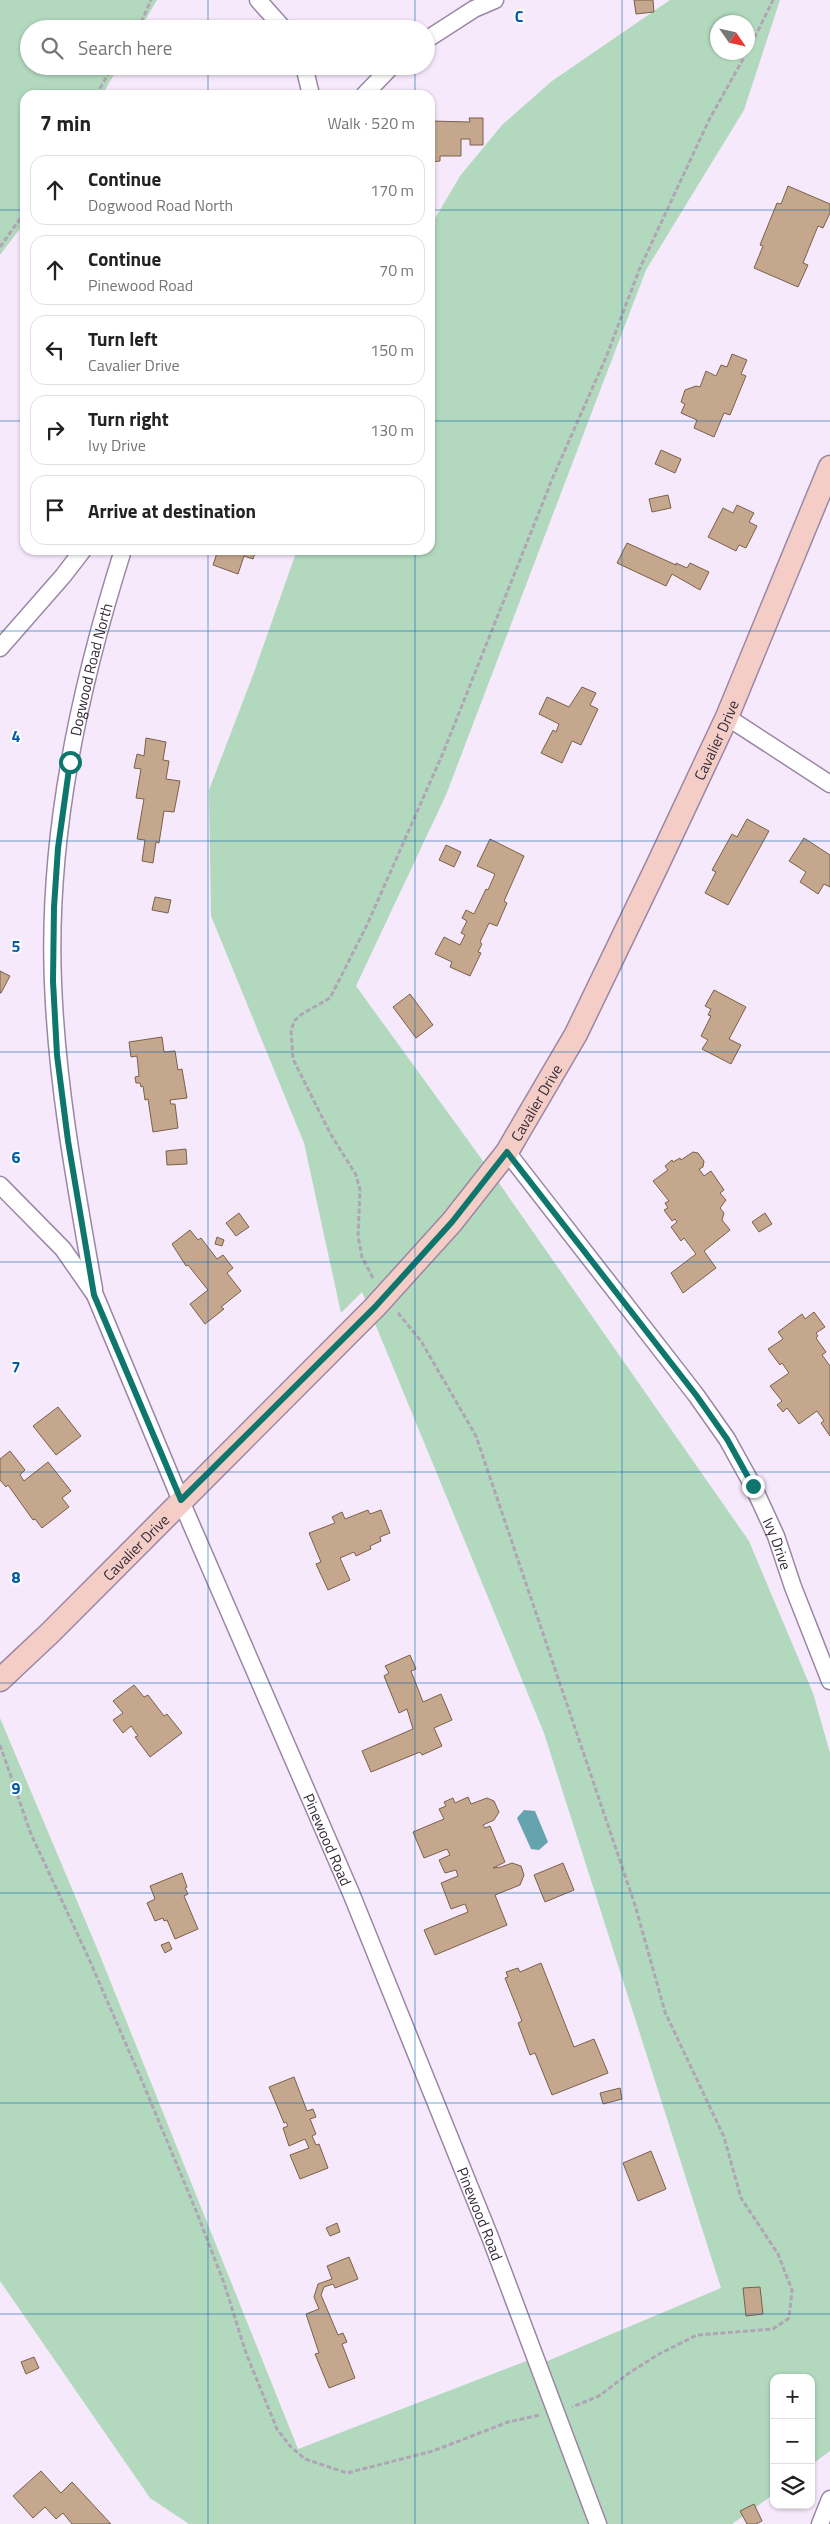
<!DOCTYPE html>
<meta charset="utf-8">
<style>
:root{--surface:#fff;--page:#f2f2f2;--text:#222;--muted:#767676;--line:#e0e0e0}
body{margin:0;font-family:"Titillium Web",sans-serif;background:var(--page);color:var(--text)}
.controls{position:absolute;right:15px;bottom:15px;display:grid;overflow:hidden;border-radius:10px;box-shadow:0 1px 4px #0004}
.controls button{width:45px;height:45px;display:grid;place-items:center;padding:0;border:0;border-bottom:1px solid var(--line);background:var(--surface);color:var(--text);font:25px sans-serif}
.compass{position:absolute;left:710px;top:15px;width:45px;height:45px;border-radius:50%;background:var(--surface);box-shadow:0 1px 4px #0004;rotate:124deg}
.stop{position:absolute;width:15px;height:15px;margin:-11px;border:4px solid #0f766e;border-radius:50%;background:#fff}
.stop.end{background:#0f766e;border-color:#fff;box-shadow:0 1px 5px #0008}
.list{margin:0;padding:0;list-style:none}
h2{display:flex;justify-content:space-between;align-items:center;height:65px;margin:0;padding:0 20px;font-size:21px}
h2 small{font-size:16px;font-weight:400;color:var(--muted)}
.list li{display:grid;grid-template-columns:32px 1fr auto;gap:15px;align-items:center;box-sizing:border-box;height:70px;margin:0 10px 10px;padding:0 10px;border:1px solid var(--line);border-radius:15px}
.list b{display:block;font-size:19px;white-space:nowrap}
.list p{margin:0;font-size:16px;white-space:nowrap;color:var(--muted)}
.list em{font-size:16px;font-style:normal;color:var(--muted)}
.icon{flex:none;width:28px;height:28px;fill:none;stroke:currentColor;stroke-width:2;stroke-linecap:round;stroke-linejoin:round}
.map{position:relative;flex:none;width:830px;height:2524px;overflow:hidden}
.search{position:absolute;background:var(--surface);box-shadow:0 1px 4px #0004;left:20px;top:20px;width:415px;height:55px;display:flex;align-items:center;gap:12px;box-sizing:border-box;padding:0 18px;border-radius:28px;color:var(--muted);font-size:19px}
.panel{position:absolute;background:var(--surface);box-shadow:0 1px 4px #0004;left:20px;top:90px;width:415px;height:465px;border-radius:15px}
.map>svg:first-child{display:block}
</style>
<div class="map">
<svg width="830" height="2524" viewBox="0 0 830 2524">
<rect width="100%" height="100%" fill="#f6e9fc"/>
<path fill="#b2d9be" fill-rule="evenodd" d="M0,0H157L140,29H29V66H119L102,95H25V222L0,255Z
M670,0H780L744,110L646,270L446,795L356,986L499,1183L749,1541L813,1693L830,1753V2451L811,2465V2378H774V2494L732,2524H189L150,2498L0,2281V1718L99,1953L298,2449L542,2355L545,2362L721,2288L544,1733L362,1292L341,1313L304,1143L211,916L209,790L253,675L297,550H430V227L460,176L502,125L552,81ZM718,22H748V52H718Z"/>
<path fill="#65a4af" d="M524,1810L535,1811L548,1842L539,1850L531,1849L517,1818Z"/>
<path fill="#c5a78e" stroke="#7b6049" d="M634,0H653L654,12L636,14Z
M469,118H483V145H470V139H461V156H440V161L430,162V121L470,122Z
M788,186L830,204V213L823,228L818,226L803,263L808,265L798,287L754,268L763,246L760,245L777,203L781,204Z
M732,354L747,360L741,374L746,376L730,415L724,413L714,437L694,428L697,420L681,413L685,404L681,402L685,390L696,386L700,387L706,371L716,376L721,365L727,367Z
M661,450L681,459L675,473L655,464Z
M668,495L671,508L652,512L649,499Z
M737,505L754,513L749,522L757,526L746,548L739,545L736,551L708,537L723,508L733,513Z
M627,543L676,565V563L687,568L690,563L709,572L700,590L672,574L666,586L617,563Z
M218,550H256L253,559L244,556L238,574L213,565Z
M582,687L596,693L590,705L598,709L581,745L572,741L562,763L541,753L553,730L556,732L559,724L539,714L547,697L569,707Z
M146,738L166,742L163,760L169,761L166,779L180,781L174,812L164,811L159,843L156,842L153,863L142,861L145,840L137,839L144,799L136,798L141,769L134,768L137,754L144,756Z
M747,819L769,831L728,905L705,893L716,872L712,870L732,834L737,837Z
M804,838L830,855V887L824,884L818,894L800,882L806,872L789,861Z
M490,839L524,856L504,901L507,903L497,926L489,923L480,942L482,944L478,952L481,953L470,976L450,967L452,962L435,954L444,937L460,945L465,935L461,933L467,921L462,918L466,910L474,914L486,889L488,890L495,874L477,866Z
M446,845L461,852L454,867L439,860Z
M155,897L171,900L168,913L152,910Z
M0,971L10,976L1,993H0Z
M714,990L746,1007L729,1039L741,1045L731,1064L702,1049L708,1040L701,1036L711,1016L708,1015L711,1009L705,1006Z
M410,994L433,1025L416,1038L393,1007Z
M162,1037L164,1052L175,1051L178,1070L182,1069L187,1098L170,1100L171,1104H175L178,1128L153,1132L148,1099L145,1100L143,1086L141,1087L140,1083H136L135,1077L139,1076L137,1056L131,1057L129,1042Z
M186,1149L187,1164L167,1165L166,1151Z
M693,1152L698,1153L704,1161L703,1167L699,1169L704,1176L711,1171L724,1190L720,1193L726,1200L720,1208L724,1213L722,1220L730,1230L704,1251L716,1268L683,1293L671,1273L696,1254L684,1238L681,1241L671,1227L677,1222L675,1219L672,1221L664,1210L668,1208L665,1203L669,1201L653,1181L668,1170L665,1166L672,1160L673,1162L680,1158L681,1160Z
M239,1213L249,1227L236,1236L226,1223Z
M765,1213L772,1224L759,1232L752,1222Z
M190,1230L198,1240L201,1238L217,1259L223,1255L233,1268L227,1273L241,1291L221,1307L224,1309L205,1324L190,1304L208,1290L188,1265L186,1266L172,1244Z
M217,1237L224,1240L222,1246L215,1244Z
M814,1312L825,1327L816,1333L818,1336L816,1338L826,1352L822,1355L830,1366V1436L821,1423L824,1421L817,1411L799,1424L787,1408L783,1412L777,1405L782,1401L770,1386L789,1373L782,1363L780,1365L768,1349L783,1339L778,1332L802,1314L805,1319Z
M58,1407L81,1436L56,1455L33,1426Z
M10,1451L25,1470L20,1475L24,1481L48,1462L71,1491L62,1498L69,1507L42,1528L35,1519L33,1520L8,1485L6,1487L0,1480V1459Z
M368,1510L370,1514L381,1510L390,1533L380,1537L381,1541L370,1546L371,1549L356,1556L354,1552L340,1558L350,1580L328,1590L316,1564L321,1562L309,1533L335,1523L332,1517L342,1512L345,1519Z
M410,1655L416,1669L411,1671L423,1702L441,1694L452,1720L434,1728L442,1746L422,1755L420,1752L371,1772L362,1751L413,1729L407,1709L399,1713L384,1676L389,1673L385,1666Z
M134,1685L144,1697L148,1695L164,1716L167,1714L182,1733L150,1757L135,1737L138,1736L131,1726L123,1733L113,1720L123,1713L113,1701Z
M468,1797L471,1804L487,1798L494,1801L499,1812L494,1820L483,1825L485,1828L490,1826L505,1862L493,1868L501,1867L512,1863L521,1866L524,1875L520,1885L495,1895L507,1925L435,1955L424,1930L468,1912L465,1904L451,1909L441,1883L458,1876L456,1870L445,1873L439,1860L450,1855L447,1849L424,1858L413,1832L444,1819L439,1809L446,1806L444,1802L453,1798L455,1803Z
M563,1863L574,1890L545,1902L534,1875Z
M182,1873L187,1887L185,1888L188,1894L184,1896L198,1929L175,1939L167,1920L164,1921L163,1918L155,1921L147,1903L155,1899L150,1886Z
M169,1942L172,1949L165,1953L161,1945Z
M541,1963L574,2047L594,2039L608,2073L552,2095L535,2053L530,2055L518,2023L522,2021L505,1978L508,1977L506,1972L518,1968L520,1972Z
M294,2077L307,2111L313,2109L316,2117L310,2119L316,2134L312,2136L316,2145L319,2144L328,2168L300,2179L290,2155L309,2148L305,2139L289,2146L283,2128L288,2126L286,2122L284,2123L269,2087Z
M620,2088L622,2099L603,2104L600,2093Z
M651,2151L666,2189L638,2201L623,2163Z
M337,2223L340,2232L330,2236L326,2228Z
M349,2257L358,2279L335,2288L333,2284L324,2287L321,2295L338,2335L343,2333L347,2342L342,2344L355,2378L329,2388L315,2354L319,2353L306,2314L319,2309L314,2297L318,2284L332,2279L327,2266Z
M760,2287L763,2314L746,2316L743,2288Z
M34,2357L39,2368L26,2374L21,2362Z
M41,2471L61,2493L72,2482L111,2524H72L63,2513L56,2519L45,2507L33,2518L13,2496Z
M754,2504L762,2521L756,2524H747L740,2511Z"/>
<g fill="none" stroke-linecap="round" stroke-linejoin="round">
<g stroke="#9b87a5" stroke-width="19">
<g id="street">
<path d="M258,0L284,29"/>
<path d="M426,40L474,9L495,0"/>
<path d="M304,66L311,95"/>
<path d="M364,95L392,66"/>
<path d="M0,648L63,576L83,550"/>
<path d="M727,717L830,784"/>
<path id="s1" d="M507,1152L696,1395L727,1439L753,1486L776,1536L793,1587L830,1681"/>
<path id="s2" d="M0,1185L63,1249L95,1295L181,1501L351,1893L490,2237L598,2524"/>
<path id="s3" d="M94,1289C76,1188 57,1087 53,983C47,837 79,689 123,550"/>
<path d="M820,2524L830,2499"/>
</g>
</g>
<g stroke="#9b87a5" stroke-width="25">
<g id="secondary">
<path id="s4" d="M0,1680L51,1632L375,1307L452,1222L507,1152L576,1034L658,864L727,717L830,467"/>
</g>
</g>
<path stroke="#b0a4b5" stroke-width="3" stroke-dasharray="5 2.5" stroke-linecap="butt" d="M138,29L151,0
M748,51L773,0
M96,95L113,66
M0,247L25,212
M373,1278L362,1257L358,1236L360,1190L356,1175L330,1133L293,1059L291,1031L294,1021L302,1014L330,998L367,925L443,753L553,477L607,355L639,270L709,120L747,52
M398,1313L421,1341L476,1436L635,1905L665,2012L724,2137L741,2198L778,2254L792,2290L789,2318L773,2329L697,2335L659,2354L629,2373L599,2396L572,2407
M0,1745L31,1834L89,1959L142,2081L197,2213L224,2283L246,2353L277,2429L290,2446L305,2459L347,2473L433,2451L508,2422L540,2415"/>
<use href="#street" stroke="#fff" stroke-width="16"/>
<use href="#secondary" stroke="#f4cdc7" stroke-width="22"/>
</g>
<g fill="none" stroke-linecap="round" stroke-linejoin="round">
<path stroke="#0f766e" stroke-width="6" d="M70,762L58,848L54,907L53,981L57,1055L68,1141L94,1295L181,1500L375,1307L452,1222L507,1152L696,1395L727,1439L753,1486"/>
</g>
<path fill="none" stroke="#025ba9" stroke-width="1" stroke-opacity="0.55" d="M208,0V29M415,0V29M622,0V2524M208,66V95M415,66V95M0,210H25M430,210H830M0,421H25M430,421H830M208,550V2524M415,550V2524M0,631H830M0,841H830M0,1052H830M0,1262H830M0,1472H830M0,1683H830M0,1893H830M0,2103H830M0,2314H830"/>
<g text-anchor="middle" dominant-baseline="central" stroke-width="4" stroke-linejoin="round" paint-order="stroke">
<g font-size="15" fill="#332a37" stroke="#fbfbfb">
<text stroke="none"><textPath href="#s3" startOffset="626">Dogwood Road North</textPath></text>
<text stroke="none"><textPath href="#s4" startOffset="1195">Cavalier Drive</textPath></text>
<text stroke="none"><textPath href="#s4" startOffset="790">Cavalier Drive</textPath></text>
<text stroke="none"><textPath href="#s1" startOffset="478">Ivy Drive</textPath></text>
<text stroke="none"><textPath href="#s4" startOffset="190">Cavalier Drive</textPath></text>
<text stroke="none"><textPath href="#s2" startOffset="738">Pinewood Road</textPath></text>
<text stroke="none"><textPath href="#s2" startOffset="1142">Pinewood Road</textPath></text>
</g>
</g>
<g font-size="16" text-anchor="middle" font-weight="bold" fill="#025ba9" stroke="#fbfbfb" stroke-width="4" stroke-linejoin="round" paint-order="stroke">
<text x="519" y="22">C</text>
<text x="16" y="742">4</text>
<text x="16" y="952">5</text>
<text x="16" y="1163">6</text>
<text x="16" y="1373">7</text>
<text x="16" y="1583">8</text>
<text x="16" y="1794">9</text>
</g>
</svg>
<div class="controls">
<button>+</button>
<button>−</button>
<button><svg class="icon" aria-label="layers" viewBox="0 0 24 24"><path d="M12 4l9 5-9 5-9-5zM3 14l9 5 9-5"/></svg></button>
</div>
<svg class="compass" viewBox="-18 -18 36 36"><path d="M0-13l5 13h-10z" fill="#e53935"/><path d="M0 13l5-13h-10z" fill="#767676"/></svg>
<div class="stop" style="left:70px;top:762px"></div>
<div class="stop end" style="left:753px;top:1486px"></div>
<div class="search"><svg class="icon" aria-label="search" viewBox="0 0 24 24"><circle cx="10" cy="10" r="6"/><path d="M15 15l6 6"/></svg>Search here</div>
<section class="panel">
<h2>7 min<small>Walk · 520 m</small></h2>
<ul class="list">
<li><svg class="icon" aria-label="ahead" viewBox="0 0 24 24"><path d="M12 20V5M6 11l6-6 6 6"/></svg><div><b>Continue</b><p>Dogwood Road North</p></div><em>170 m</em></li>
<li><svg class="icon" aria-label="ahead" viewBox="0 0 24 24"><path d="M12 20V5M6 11l6-6 6 6"/></svg><div><b>Continue</b><p>Pinewood Road</p></div><em>70 m</em></li>
<li><svg class="icon" aria-label="left" viewBox="0 0 24 24"><path d="M17 20v-9H6M10 6l-5 5 5 5"/></svg><div><b>Turn left</b><p>Cavalier Drive</p></div><em>150 m</em></li>
<li><svg class="icon" aria-label="right" viewBox="0 0 24 24"><path d="M7 20v-9h11M14 6l5 5-5 5"/></svg><div><b>Turn right</b><p>Ivy Drive</p></div><em>130 m</em></li>
<li><svg class="icon" aria-label="arrive" viewBox="0 0 24 24"><path d="M6 21V4h12l-3 4 3 4H6"/></svg><div><b>Arrive at destination</b></div></li>
</ul>
</section>
</div>
